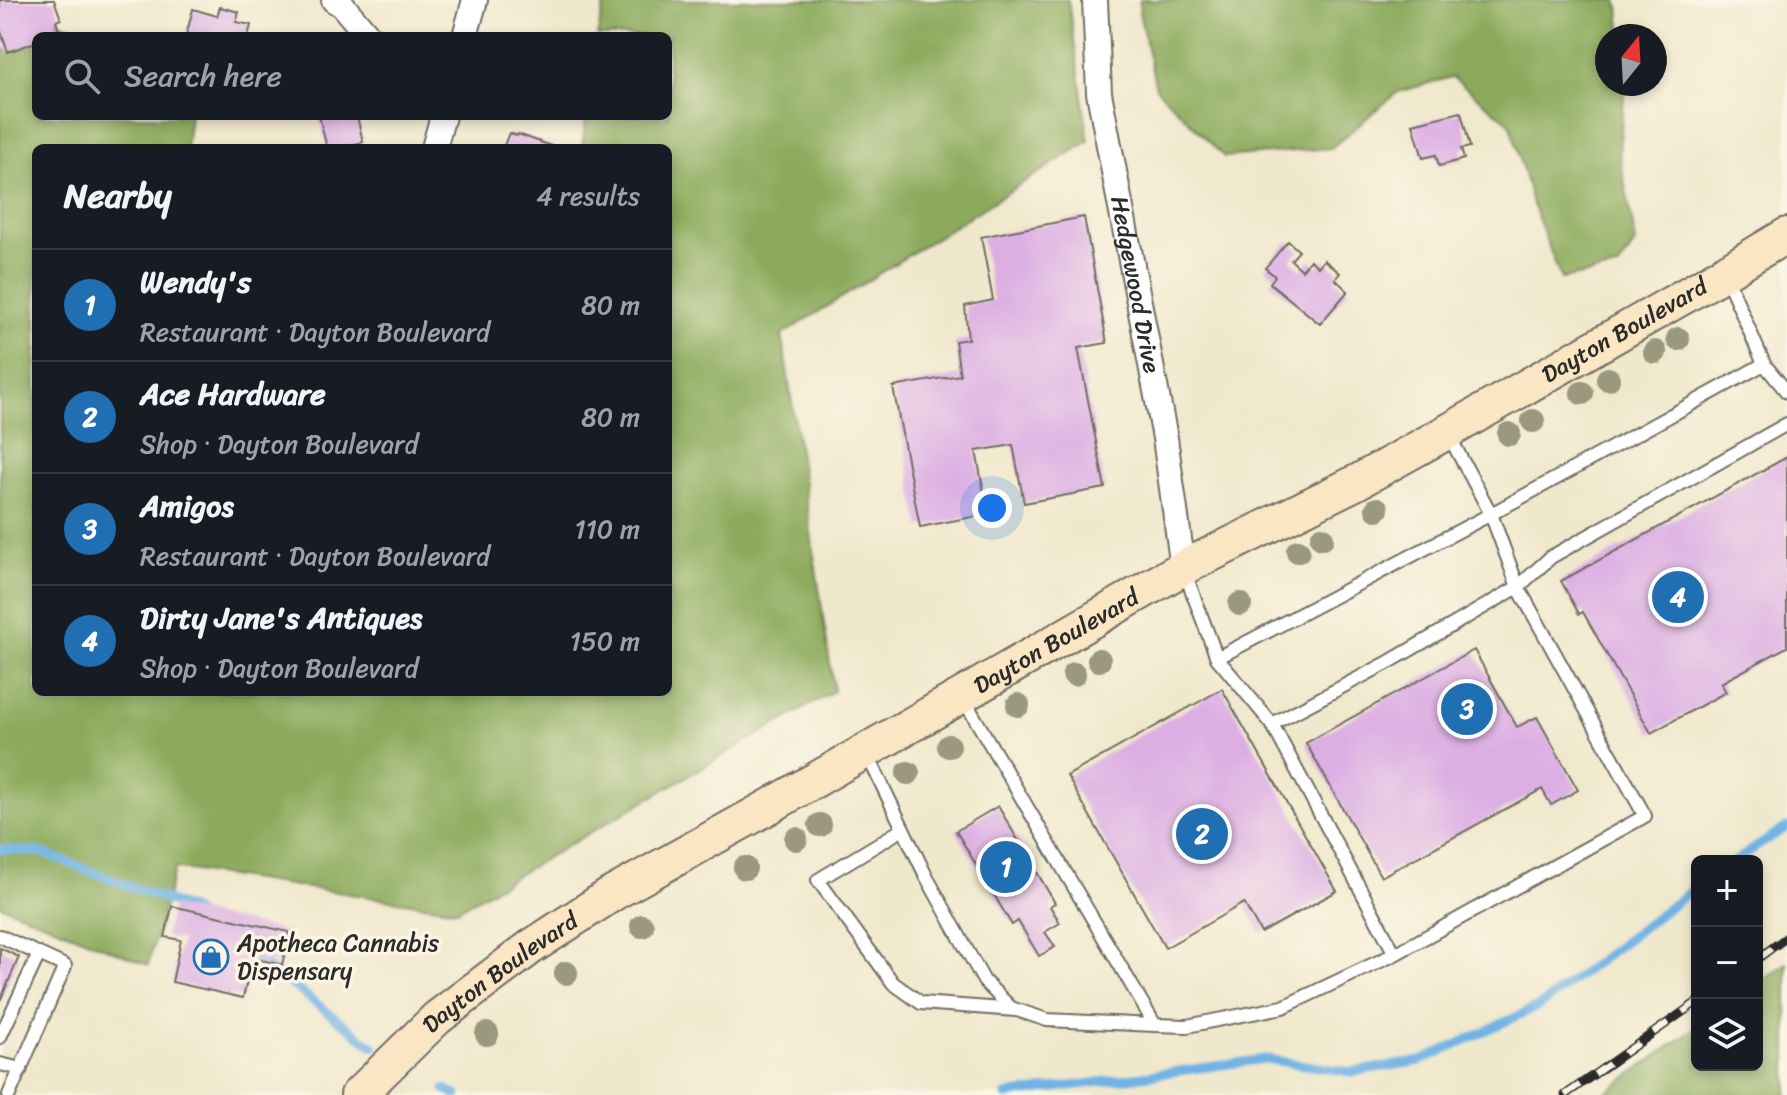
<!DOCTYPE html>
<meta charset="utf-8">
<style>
:root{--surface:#171b24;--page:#20242c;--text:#f1f3f6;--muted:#9ea1a6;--line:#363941;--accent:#1f6fb2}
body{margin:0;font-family:Sriracha,sans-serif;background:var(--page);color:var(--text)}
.controls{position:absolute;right:24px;bottom:24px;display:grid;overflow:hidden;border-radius:12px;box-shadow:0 4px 12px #0003}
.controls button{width:72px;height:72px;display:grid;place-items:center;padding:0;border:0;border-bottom:2px solid var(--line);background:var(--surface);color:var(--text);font:40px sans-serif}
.compass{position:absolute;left:1595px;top:24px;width:72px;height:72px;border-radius:50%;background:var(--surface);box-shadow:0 4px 12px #0003;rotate:18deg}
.you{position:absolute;left:992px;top:508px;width:28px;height:28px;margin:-20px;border:6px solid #fff;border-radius:50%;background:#1a73e8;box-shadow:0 0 0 12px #1a73e833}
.badge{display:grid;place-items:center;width:52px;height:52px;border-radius:50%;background:var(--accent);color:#fff;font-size:26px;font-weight:700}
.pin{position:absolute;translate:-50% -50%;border:4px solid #fff;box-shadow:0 2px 8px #0006}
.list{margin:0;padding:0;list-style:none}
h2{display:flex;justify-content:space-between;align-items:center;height:104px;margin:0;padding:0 32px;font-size:34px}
h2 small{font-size:26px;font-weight:400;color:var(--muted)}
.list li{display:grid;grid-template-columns:52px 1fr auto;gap:24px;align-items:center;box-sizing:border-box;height:112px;padding:0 32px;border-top:2px solid var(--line)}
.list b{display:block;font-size:30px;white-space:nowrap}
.list p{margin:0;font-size:26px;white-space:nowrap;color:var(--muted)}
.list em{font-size:26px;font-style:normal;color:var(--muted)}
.icon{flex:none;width:44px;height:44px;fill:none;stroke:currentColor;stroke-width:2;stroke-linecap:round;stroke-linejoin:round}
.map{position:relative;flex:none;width:1787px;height:1095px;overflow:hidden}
.search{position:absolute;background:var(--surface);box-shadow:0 4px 12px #0003;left:32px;top:32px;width:640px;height:88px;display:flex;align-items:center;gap:20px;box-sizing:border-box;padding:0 28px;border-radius:12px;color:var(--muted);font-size:30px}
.panel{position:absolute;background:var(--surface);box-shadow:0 4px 12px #0003;left:32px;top:144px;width:640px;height:552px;border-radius:12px}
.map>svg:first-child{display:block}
</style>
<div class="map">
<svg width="1787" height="1095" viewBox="0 0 1787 1095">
<rect width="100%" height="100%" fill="#fcf5e5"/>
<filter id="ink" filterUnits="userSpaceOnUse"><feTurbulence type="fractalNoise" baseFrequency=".0125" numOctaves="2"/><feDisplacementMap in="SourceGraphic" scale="16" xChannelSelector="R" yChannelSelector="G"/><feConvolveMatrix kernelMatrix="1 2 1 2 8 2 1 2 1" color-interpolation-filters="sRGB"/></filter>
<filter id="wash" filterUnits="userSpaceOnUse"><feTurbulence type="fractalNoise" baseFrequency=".006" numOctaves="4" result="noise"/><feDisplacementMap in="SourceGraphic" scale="32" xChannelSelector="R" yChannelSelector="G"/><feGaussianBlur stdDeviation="1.8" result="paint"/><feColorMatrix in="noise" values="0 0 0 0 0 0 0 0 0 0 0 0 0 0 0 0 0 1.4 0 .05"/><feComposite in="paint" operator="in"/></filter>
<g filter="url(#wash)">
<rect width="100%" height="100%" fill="#f0e8cc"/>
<path fill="#8baa5c" stroke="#5b6a44" stroke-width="2" d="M605,0H1068L1089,141L782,335L834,691L457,910L175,868L148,965L0,905V54L48,17L92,36H36V116H190L186,148H36V692H668V148H582L586,116H668V36H597Z
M1140,0H1617L1619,6L1622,36H1607V84H1625L1619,153L1636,242L1618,268L1561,279L1531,200L1510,123L1452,77L1398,92L1331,148L1224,157L1156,88L1139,13Z
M1787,963V1095H1602L1697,1027V1065H1757V984Z"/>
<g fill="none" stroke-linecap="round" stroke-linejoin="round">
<path stroke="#71b3e5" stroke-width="9" d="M0,849L41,852L192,910L202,918
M1735,861L1787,827
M249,953L374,1047
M445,1089L457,1095
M1006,1095L1265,1059L1351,1072L1421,1061L1541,1005L1697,886"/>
</g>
<g id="blocks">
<path fill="#dcaee4" d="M0,0H54L61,19L56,21L60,33L53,36H36V42L8,52L0,29Z
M220,7L239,12L236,22L251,25L248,36H186L193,9L217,16Z
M1461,112L1470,147L1461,149L1464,159L1439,166L1436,155L1423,158L1413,124Z
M319,116H357L363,142L338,148H327Z
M509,133L517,136L518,134L557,148H503Z
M1084,217L1107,343L1078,348L1105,488L1024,503L1013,445L976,451L988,514L920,527L893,387L960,375L955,341L968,339L965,306L993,300L981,237Z
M1288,241L1299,251L1291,260L1302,270L1310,260L1318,267L1324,260L1340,273L1335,279L1348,291L1320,324L1270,283L1275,276L1265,268Z
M1787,457V647L1721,683L1726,692L1651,733L1583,612L1579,614L1561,581Z
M1474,650L1517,727L1537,717L1578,790L1551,805L1542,789L1381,877L1306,743Z
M1222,689L1337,891L1261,933L1244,903L1165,948L1067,776Z
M998,806L1055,903L1050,906L1060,923L1045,932L1055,947L1039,956L1018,921L1012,925L956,831Z
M172,906L289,932L282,965L252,958L243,998L172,982L181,940L165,937Z
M0,948L19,957L0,1001Z"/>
</g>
</g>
<g filter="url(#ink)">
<use href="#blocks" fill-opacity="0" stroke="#706d63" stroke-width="2"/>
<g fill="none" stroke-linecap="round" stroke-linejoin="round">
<g stroke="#706d63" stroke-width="16">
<path id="lane" d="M1726,276L1764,364L1787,392
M1448,434L1491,514L1518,587L1551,557L1787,424
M1184,570L1217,658L1272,724L1395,954
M1217,658L1491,514L1764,364
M963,698L1155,1025L1187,1026L1283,1007L1395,954L1645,816L1518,587L1389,662L1272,724
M867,754L926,876L984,981L1011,1008L1047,1020L1155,1025
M903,829L818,880L893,983L921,1003L1016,1010
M0,936L65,966L9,1095
M0,1037L39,954
M0,1064L21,1069"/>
</g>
<g stroke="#706d63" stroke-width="28">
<g id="street">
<path d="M334,0L342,5L368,36"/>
<path id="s1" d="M1095,0L1099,93L1165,438L1183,568"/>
<path d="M465,36L475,0"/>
<path d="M434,148L443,116"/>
</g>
</g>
<g stroke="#706d63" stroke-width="38">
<g id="secondary">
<path id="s2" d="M358,1095L437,1018L531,947L612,894L772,805L1183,568L1357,482L1447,432L1707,283L1787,235"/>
</g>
</g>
<use href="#lane" stroke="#fff" stroke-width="12"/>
<use href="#street" stroke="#fff" stroke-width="24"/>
<use href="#secondary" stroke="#fbe6c3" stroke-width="34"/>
<g stroke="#2b2b2b" stroke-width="9">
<path id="rail" d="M1757,959L1787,937
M1565,1095L1697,1002"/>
</g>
<use href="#rail" stroke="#fcf5e5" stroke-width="6" stroke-dasharray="18" stroke-linecap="butt"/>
</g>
<g fill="#9a997d">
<circle cx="1678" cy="339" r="12"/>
<circle cx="1655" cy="352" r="12"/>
<circle cx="1608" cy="379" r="12"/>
<circle cx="1582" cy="393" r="12"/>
<circle cx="1533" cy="421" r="12"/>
<circle cx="1509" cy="434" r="12"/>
<circle cx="1377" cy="509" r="12"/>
<circle cx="1322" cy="538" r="12"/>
<circle cx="1298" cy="551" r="12"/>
<circle cx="1240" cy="604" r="12"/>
<circle cx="1099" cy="660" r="12"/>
<circle cx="1074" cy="674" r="12"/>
<circle cx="1018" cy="705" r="12"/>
<circle cx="949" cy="746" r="12"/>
<circle cx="908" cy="773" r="12"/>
<circle cx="820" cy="825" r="12"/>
<circle cx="796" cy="839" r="12"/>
<circle cx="745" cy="868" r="12"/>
<circle cx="642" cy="926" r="12"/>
<circle cx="566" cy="973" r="12"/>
<circle cx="487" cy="1034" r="12"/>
</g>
</g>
<defs>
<g id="shop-ring" transform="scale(1.8)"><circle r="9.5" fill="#fcf5e5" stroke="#1f6fb2" stroke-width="1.5"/><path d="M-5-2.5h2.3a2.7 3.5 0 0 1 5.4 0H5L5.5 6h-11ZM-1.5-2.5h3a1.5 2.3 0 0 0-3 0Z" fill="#1f6fb2"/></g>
</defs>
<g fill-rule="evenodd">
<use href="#shop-ring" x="211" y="957"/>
</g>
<g text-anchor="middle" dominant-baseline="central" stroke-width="7" stroke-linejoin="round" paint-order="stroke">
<g font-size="24" fill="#2b2b2b" stroke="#fcf5e5">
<text stroke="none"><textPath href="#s1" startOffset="288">Hedgewood Drive</textPath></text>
<text stroke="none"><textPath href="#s2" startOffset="1484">Dayton Boulevard</textPath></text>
<text stroke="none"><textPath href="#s2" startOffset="836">Dayton Boulevard</textPath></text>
<text stroke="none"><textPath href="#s2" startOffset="188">Dayton Boulevard</textPath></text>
</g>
<g font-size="24" fill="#2b2b2b" stroke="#fcf5e5" text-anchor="start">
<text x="237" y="943">Apotheca Cannabis<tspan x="237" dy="28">Dispensary</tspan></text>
</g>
</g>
</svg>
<div class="controls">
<button>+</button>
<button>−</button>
<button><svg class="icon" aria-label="layers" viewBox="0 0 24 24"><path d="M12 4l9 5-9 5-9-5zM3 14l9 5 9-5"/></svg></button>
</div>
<svg class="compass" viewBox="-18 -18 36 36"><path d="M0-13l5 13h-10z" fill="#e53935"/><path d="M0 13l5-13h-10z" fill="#9ea1a6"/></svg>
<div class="you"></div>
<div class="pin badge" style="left:1006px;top:867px">1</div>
<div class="pin badge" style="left:1202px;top:834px">2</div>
<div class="pin badge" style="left:1467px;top:709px">3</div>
<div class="pin badge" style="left:1678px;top:597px">4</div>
<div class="search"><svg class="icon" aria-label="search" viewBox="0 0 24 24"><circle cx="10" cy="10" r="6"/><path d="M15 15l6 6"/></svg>Search here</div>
<section class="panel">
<h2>Nearby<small>4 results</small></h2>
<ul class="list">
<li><span class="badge">1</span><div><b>Wendy's</b><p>Restaurant · Dayton Boulevard</p></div><em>80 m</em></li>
<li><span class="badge">2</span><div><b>Ace Hardware</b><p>Shop · Dayton Boulevard</p></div><em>80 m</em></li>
<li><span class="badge">3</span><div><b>Amigos</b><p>Restaurant · Dayton Boulevard</p></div><em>110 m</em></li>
<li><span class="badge">4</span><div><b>Dirty Jane's Antiques</b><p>Shop · Dayton Boulevard</p></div><em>150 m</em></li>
</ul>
</section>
</div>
